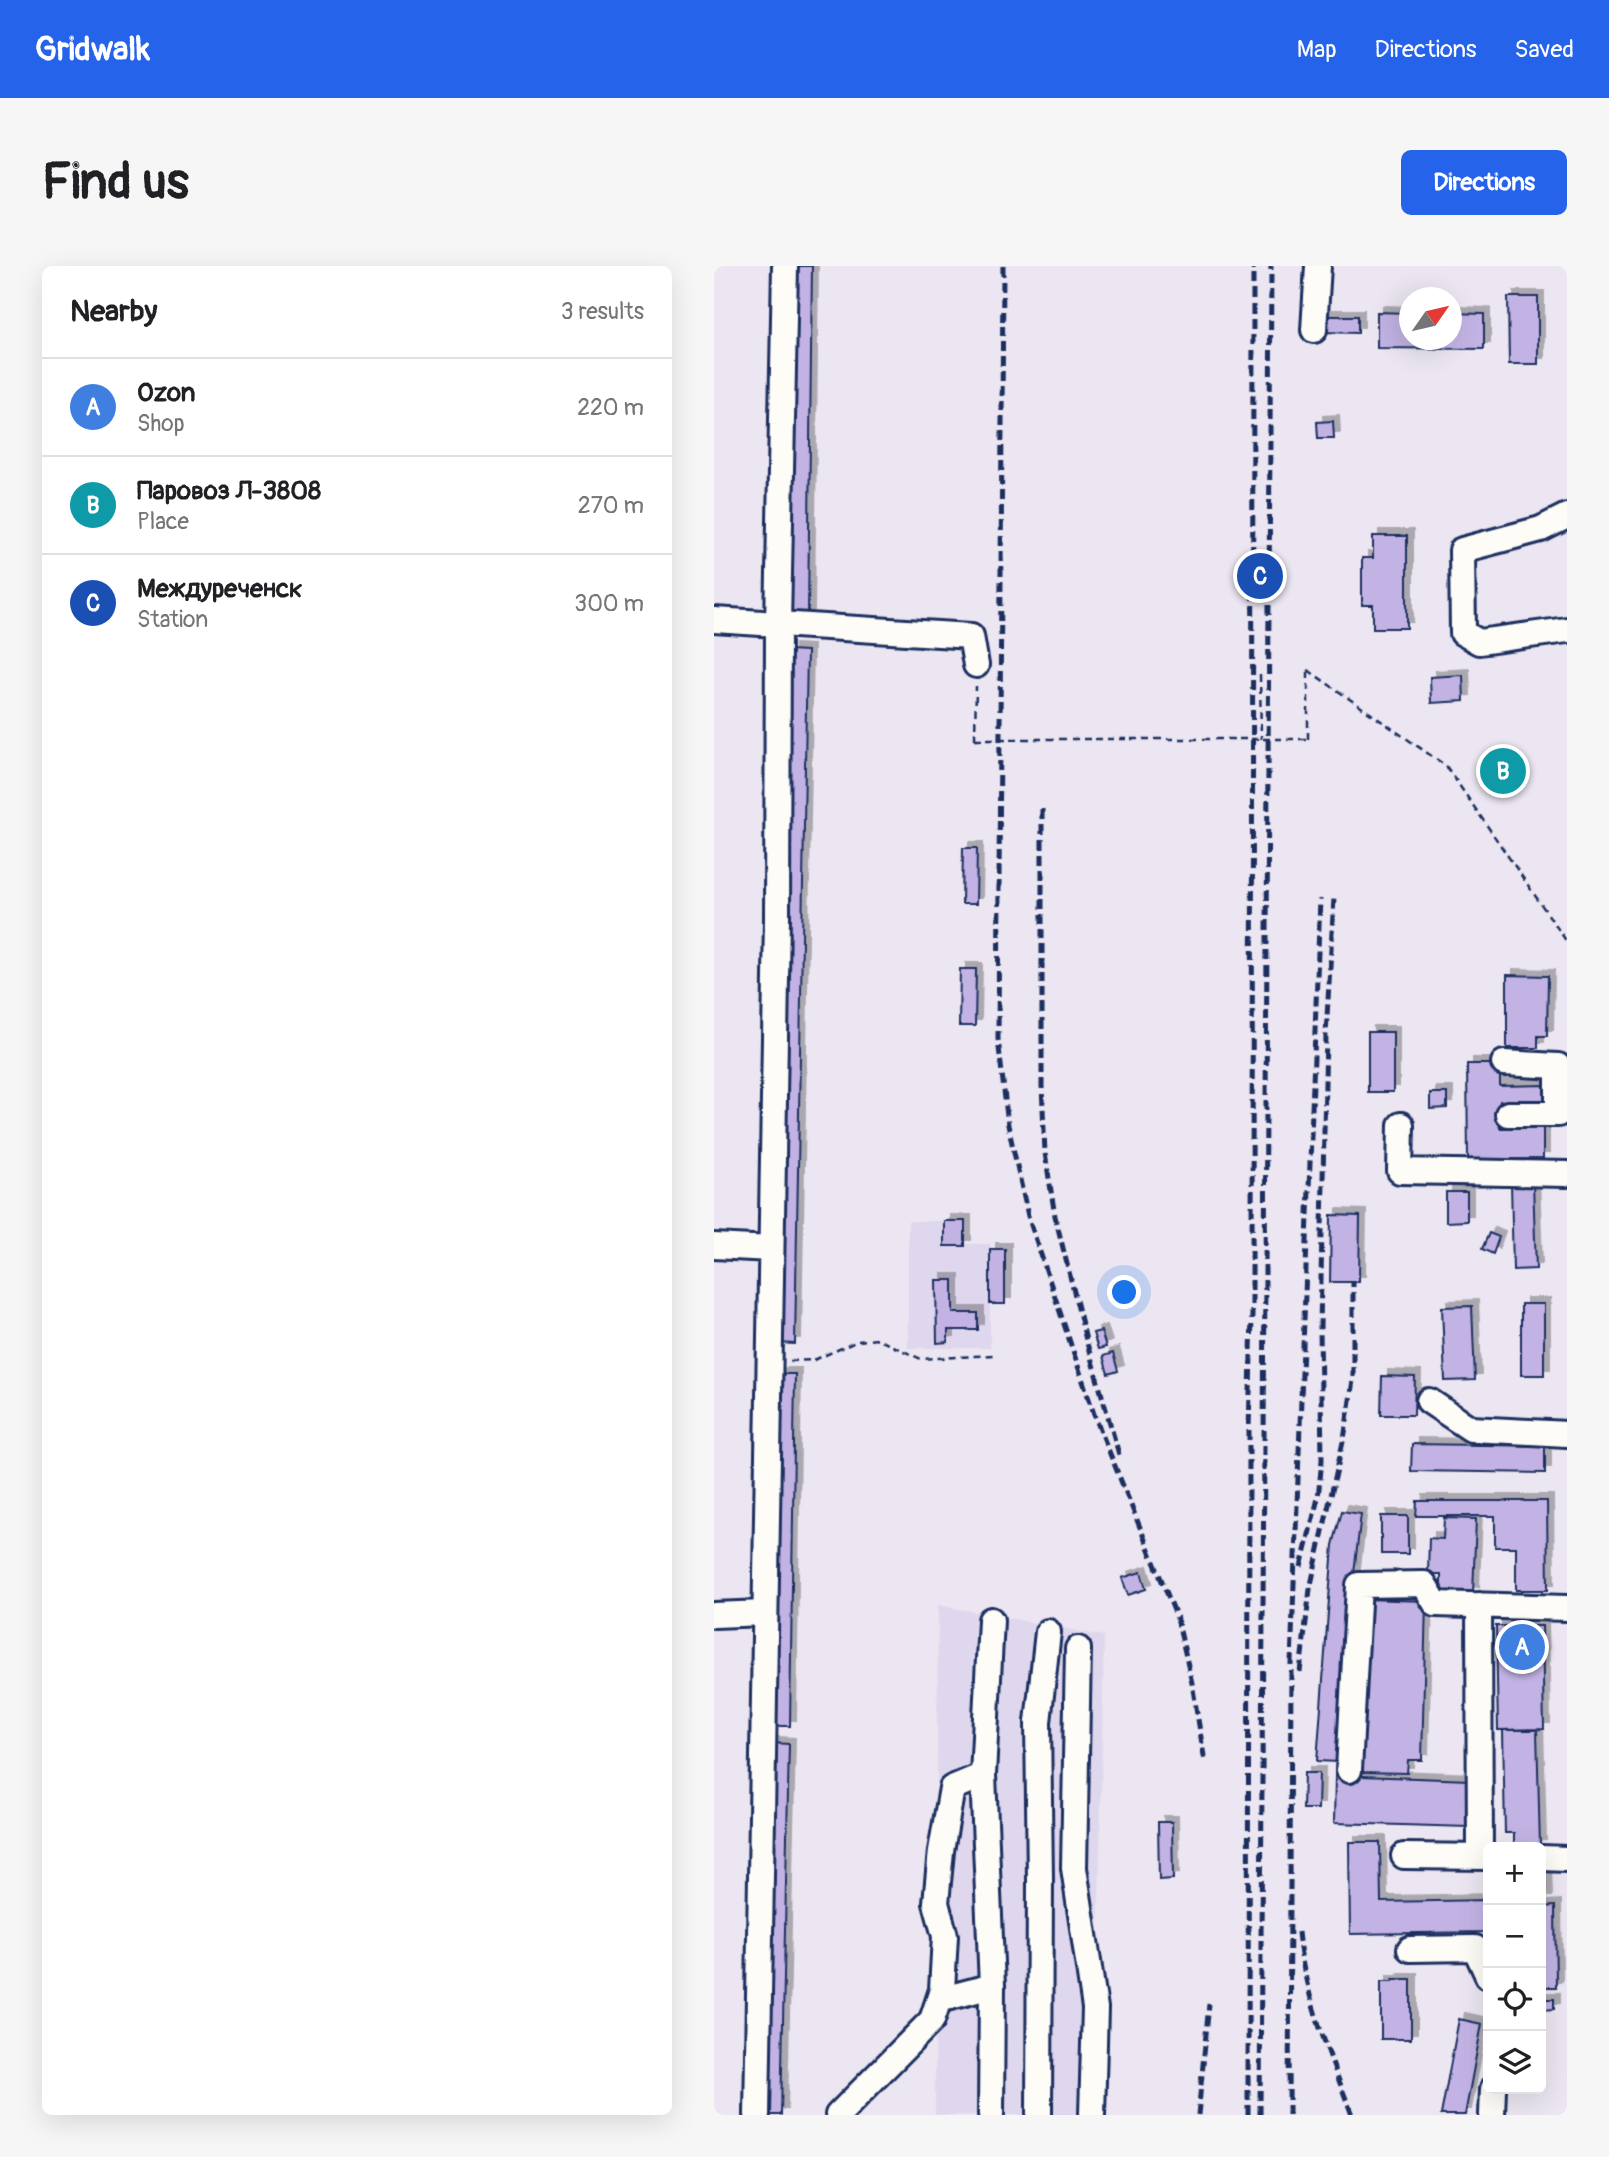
<!DOCTYPE html>
<meta charset="utf-8">
<style>
:root{--surface:#fff;--page:#f6f6f6;--text:#202124;--muted:#757577;--line:#e0e0e0;--accent:#2563eb}
body{margin:0;font-family:Pangolin,sans-serif;background:var(--page);color:var(--text)}
.controls{position:absolute;right:21px;bottom:21px;display:grid;overflow:hidden;border-radius:10px;box-shadow:0 7px 28px #0002}
.controls button{width:63px;height:63px;display:grid;place-items:center;padding:0;border:0;border-bottom:2px solid var(--line);background:var(--surface);color:var(--text);font:35px sans-serif}
.compass{position:absolute;left:685px;top:21px;width:63px;height:63px;border-radius:50%;background:var(--surface);box-shadow:0 7px 28px #0002;rotate:56deg}
.you{position:absolute;left:411px;top:1027px;width:24px;height:24px;margin:-18px;border:5px solid #fff;border-radius:50%;background:#1a73e8;box-shadow:0 0 0 10px #1a73e833}
.badge{display:grid;place-items:center;width:46px;height:46px;border-radius:50%;background:var(--accent);color:#fff;font-size:23px;font-weight:700}
.pin{position:absolute;translate:-50% -50%;border:4px solid #fff;box-shadow:0 2px 7px #0006}
.list{margin:0;padding:0;list-style:none}
h2{display:flex;justify-content:space-between;align-items:center;height:91px;margin:0;padding:0 28px;font-size:30px}
h2 small{font-size:23px;font-weight:400;color:var(--muted)}
.list li{display:grid;grid-template-columns:46px 1fr auto;gap:21px;align-items:center;box-sizing:border-box;height:98px;padding:0 28px;border-top:2px solid var(--line)}
.list b{display:block;font-size:26px;white-space:nowrap}
.list p{margin:0;font-size:23px;white-space:nowrap;color:var(--muted)}
.list em{font-size:23px;font-style:normal;color:var(--muted)}
.icon{flex:none;width:38px;height:38px;fill:none;stroke:currentColor;stroke-width:2;stroke-linecap:round;stroke-linejoin:round}
.map{position:relative;flex:none;width:853px;height:1849px;overflow:hidden;border-radius:10px}
header{display:flex;align-items:center;gap:42px;box-sizing:border-box;height:98px;padding:0 35px;background:var(--accent);color:#fff}
header strong{font-size:33px}
nav{display:flex;gap:38px;margin-inline-start:auto;font-size:24px}
.intro{display:flex;align-items:center;justify-content:space-between;box-sizing:border-box;height:168px;padding:0 42px}
h1{margin:0;font-size:49px}
.button{padding:18px 32px;border-radius:10px;background:var(--accent);color:#fff;font-size:24px;font-weight:700}
main{display:flex;gap:42px;padding:0 42px}
aside{flex:1;background:var(--surface);border-radius:10px;box-shadow:0 7px 28px #0002}
.map>svg:first-child{display:block}
</style>
<header>
<strong>Gridwalk</strong>
<nav><a>Map</a><a>Directions</a><a>Saved</a></nav>
</header>
<div class="intro"><h1>Find us</h1><a class="button">Directions</a></div>
<main>
<aside>
<h2>Nearby<small>3 results</small></h2>
<ul class="list">
<li><span class="badge" style="background:#3f7fe0">A</span><div><b>Ozon</b><p>Shop</p></div><em>220 m</em></li>
<li><span class="badge" style="background:#0f9aa8">B</span><div><b>Паровоз Л-3808</b><p>Place</p></div><em>270 m</em></li>
<li><span class="badge" style="background:#1a4fb4">C</span><div><b>Междуреченск</b><p>Station</p></div><em>300 m</em></li>
</ul>
</aside>
<div class="map">
<svg width="853" height="1849" viewBox="0 0 853 1849">
<defs>
<filter id="shadow"><feDropShadow dx="6" dy="-6" stdDeviation="0" flood-color="#0004"/></filter>
</defs>
<rect width="100%" height="100%" fill="#ebe6f1"/>
<filter id="ink" filterUnits="userSpaceOnUse"><feTurbulence type="fractalNoise" baseFrequency=".0143" numOctaves="2"/><feDisplacementMap in="SourceGraphic" scale="14" xChannelSelector="R" yChannelSelector="G"/><feConvolveMatrix kernelMatrix="1 2 1 2 8 2 1 2 1" color-interpolation-filters="sRGB"/></filter>
<g filter="url(#ink)">
<path fill="#dfd7ed" d="M194,955H251V978H276V1082H194Z
M224,1339L390,1370L381,1849H221Z"/>
<path fill="#c2b3e4" stroke="#1b2f5e" stroke-width="2" filter="url(#shadow)" d="M78,0H98L94,350H73Z
M794,31H824V98H795Z
M663,46L696,47V74H738V47L770,48V83L663,82Z
M607,50H644V67L606,66Z
M619,155L620,172H604L603,156Z
M659,270H693V362H659V339H648V292H659Z
M75,384L93,385L81,1078L63,1077Z
M749,409L750,435L717,437L716,411Z
M249,582H263L262,638H248Z
M246,703H262L261,760H245Z
M793,709L834,710L833,770H824V782H793Z
M654,766H679V826H654Z
M753,798H786V820L832,819V834L786,835V862H829V893L754,894Z
M716,827H733V842L716,843Z
M797,916H819L822,1003L799,1004Z
M732,926H753V955L732,956Z
M617,949L646,950L645,1016H616Z
M230,955H251V980H230Z
M775,967L785,971L779,988L768,983Z
M276,983H291V1038H276Z
M222,1014H239V1047H264V1064H234V1076L223,1077Z
M807,1038H830V1109H807Z
M758,1040L761,1114L731,1115L728,1041Z
M387,1065L392,1081L384,1083L379,1067Z
M399,1087L404,1105L394,1108L389,1090Z
M62,1108H81L76,1460H57Z
M668,1110L701,1111L700,1149H667Z
M698,1178L831,1180V1207L697,1205Z
M703,1235H833L834,1324H802V1281H781V1250H702Z
M628,1245L647,1248L639,1316L626,1496L603,1495L619,1279Z
M667,1250H694V1288H667Z
M730,1252L762,1253L759,1327L727,1326V1308H714L715,1272L729,1273Z
M427,1306L432,1323L414,1329L408,1312Z
M650,1333L712,1335L708,1494H694L693,1507L646,1506Z
M782,1360H828L830,1463L784,1464Z
M789,1464H823L826,1580L800,1581V1567H791Z
M58,1477L75,1478L67,1849H49Z
M590,1507H605L604,1543H589Z
M621,1509L756,1514L755,1561L620,1557Z
M444,1556H458L459,1613L445,1614Z
M635,1576H666L667,1636L774,1634V1666L636,1668Z
M827,1605H831L832,1636H827Z
M841,1640L842,1721H827V1641Z
M679,1713H697V1773H667V1715H679Z
M827,1733H840V1743L827,1744Z
M745,1753L768,1758L751,1849H727Z"/>
<g fill="none" stroke-linecap="round" stroke-linejoin="round">
<g stroke="#1b2f5e" stroke-width="30">
<path id="minor" d="M600,64L604,0
M853,250L827,263L748,284L749,367L765,376L853,364
M0,354L257,370L262,399
M790,797L844,800V837H853
M794,848H844V837
M687,859L686,905L853,908
M0,980L57,983
M715,1135L757,1163L853,1168
M765,1339L766,1591
M0,1349L51,1347
M364,1383L360,1602L381,1742L378,1849
M635,1504L645,1319L710,1318L722,1338L853,1342
M690,1590L774,1591
M827,1592L853,1593
M696,1683L761,1682L774,1710
M225,1734L278,1720L269,1509
M43,1849L63,652L64,359L71,0
M124,1849L218,1754L228,1724L231,1670L222,1637L227,1585L238,1522L269,1509L277,1354
M277,1849L278,1720
M325,1849L326,1614L324,1456L334,1366
M778,1849L779,1823"/>
</g>
<path stroke="#1b2f5e" stroke-width="2.5" stroke-dasharray="7 5" stroke-linecap="butt" d="M594,404L732,500L853,676
M546,409L547,473
M261,473L262,420
M594,473V404
M76,1095L100,1094L144,1075L163,1073L207,1093L280,1089"/>
<use href="#minor" stroke="#fdfcf7" stroke-width="24"/>
<path stroke="#1b2f5e" stroke-width="5" stroke-dasharray="10 5" stroke-linecap="butt" d="M289,0L284,773L294,859L314,950L381,1151L463,1352L478,1417L491,1496
M328,543V820L331,887L341,950L372,1074L406,1192
M587,1301L604,1232L608,1194L606,1062L612,768L620,632
M586,1406L596,1323L631,1167L639,1114V1016
M584,1666C590,1729 616,1790 638,1849
M484,1849L495,1738
M534,1849L535,1165L538,1049L539,0
M546,1849L557,0
M575,1849L577,1397L606,633"/>
<path stroke="#1b2f5e" stroke-width="2.5" stroke-dasharray="7 5" stroke-linecap="butt" d="M261,473H594"/>
</g>
</g>
</svg>
<div class="controls">
<button>+</button>
<button>−</button>
<button><svg class="icon" aria-label="locate" viewBox="0 0 24 24"><circle cx="12" cy="12" r="6"/><path d="M12 2v4M12 18v4M2 12h4M18 12h4"/></svg></button>
<button><svg class="icon" aria-label="layers" viewBox="0 0 24 24"><path d="M12 4l9 5-9 5-9-5zM3 14l9 5 9-5"/></svg></button>
</div>
<svg class="compass" viewBox="-18 -18 36 36"><path d="M0-13l5 13h-10z" fill="#e53935"/><path d="M0 13l5-13h-10z" fill="#757577"/></svg>
<div class="you"></div>
<div class="pin badge" style="left:808px;top:1381px;background:#3f7fe0">A</div>
<div class="pin badge" style="left:789px;top:505px;background:#0f9aa8">B</div>
<div class="pin badge" style="left:546px;top:310px;background:#1a4fb4">C</div>
</div>
</main>
